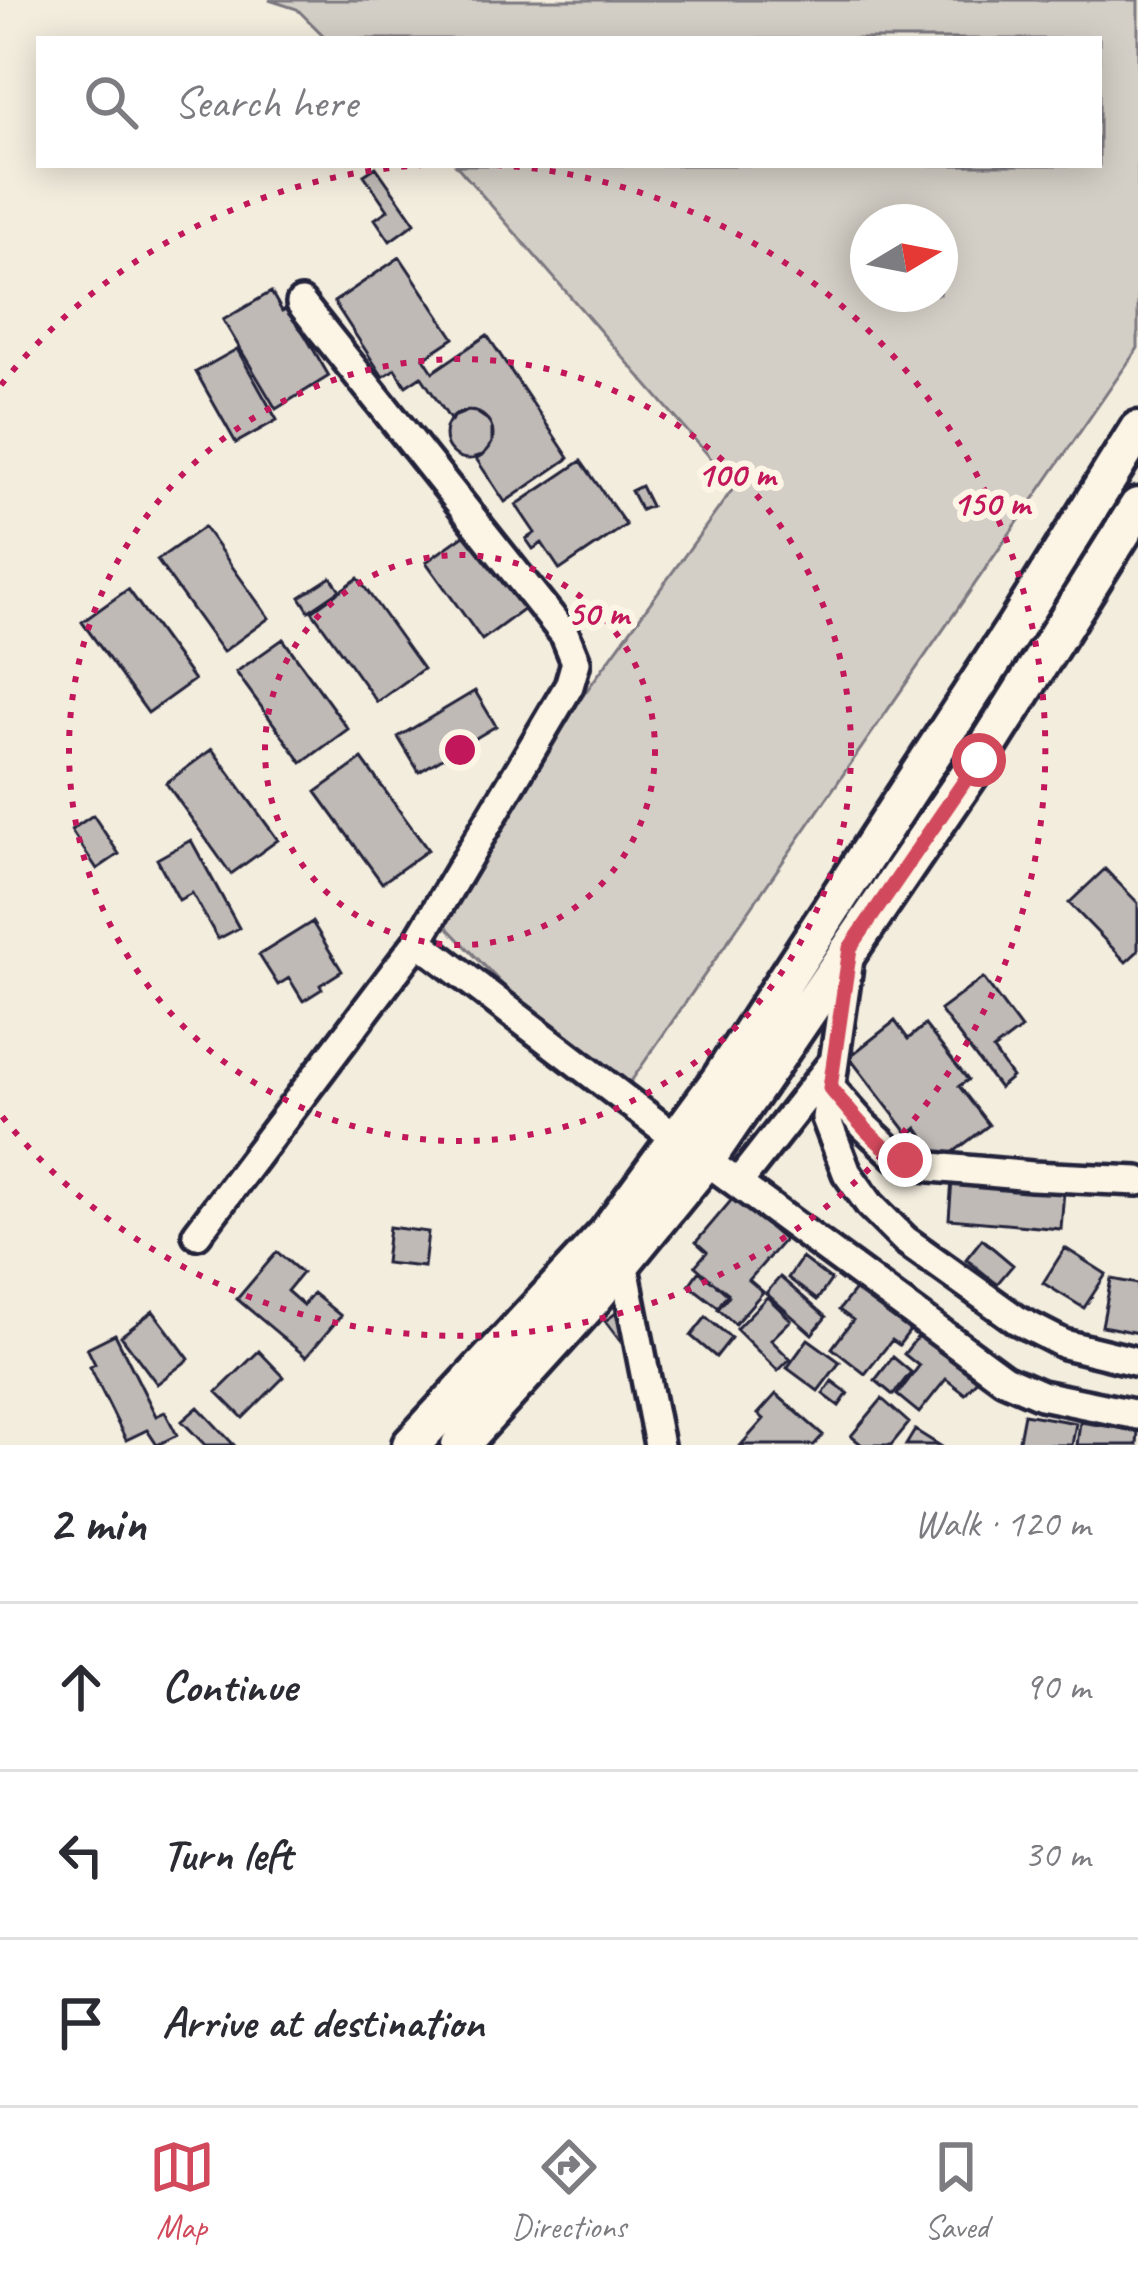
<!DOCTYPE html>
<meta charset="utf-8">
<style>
:root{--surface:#fff;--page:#f2f2f3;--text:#2b2b33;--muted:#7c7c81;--line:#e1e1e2;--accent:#d1495b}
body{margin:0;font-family:Caveat,sans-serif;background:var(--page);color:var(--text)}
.compass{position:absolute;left:850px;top:204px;width:108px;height:108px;border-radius:50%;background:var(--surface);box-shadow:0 6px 30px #0003;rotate:80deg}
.stop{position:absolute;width:36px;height:36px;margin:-27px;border:9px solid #d1495b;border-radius:50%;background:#fff}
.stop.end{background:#d1495b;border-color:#fff;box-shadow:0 3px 12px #0008}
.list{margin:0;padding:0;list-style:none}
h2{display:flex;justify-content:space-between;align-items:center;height:156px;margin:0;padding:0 48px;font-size:51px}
h2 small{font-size:39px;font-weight:400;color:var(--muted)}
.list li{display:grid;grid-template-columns:78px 1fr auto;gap:36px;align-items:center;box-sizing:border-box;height:168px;padding:0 48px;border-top:3px solid var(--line)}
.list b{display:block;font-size:45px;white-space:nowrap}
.list em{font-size:39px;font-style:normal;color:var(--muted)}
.icon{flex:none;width:66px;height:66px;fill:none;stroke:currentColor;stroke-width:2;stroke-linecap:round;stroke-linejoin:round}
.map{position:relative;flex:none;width:1138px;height:1445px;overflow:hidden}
.search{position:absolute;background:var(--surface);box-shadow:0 6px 30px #0003;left:36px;right:36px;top:36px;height:132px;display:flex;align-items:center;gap:30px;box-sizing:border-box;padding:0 42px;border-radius:0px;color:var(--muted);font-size:45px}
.sheet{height:660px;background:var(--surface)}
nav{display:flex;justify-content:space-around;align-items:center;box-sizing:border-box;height:168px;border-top:3px solid var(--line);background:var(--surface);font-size:33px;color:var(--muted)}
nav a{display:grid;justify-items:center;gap:6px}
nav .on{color:var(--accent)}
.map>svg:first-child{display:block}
</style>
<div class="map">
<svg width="1138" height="1445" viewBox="0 0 1138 1445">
<rect width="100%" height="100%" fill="#f3edde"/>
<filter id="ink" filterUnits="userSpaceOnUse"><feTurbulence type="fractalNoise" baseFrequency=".00833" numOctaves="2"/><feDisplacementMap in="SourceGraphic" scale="24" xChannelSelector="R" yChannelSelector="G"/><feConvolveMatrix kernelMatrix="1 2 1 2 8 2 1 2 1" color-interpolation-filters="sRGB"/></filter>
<g filter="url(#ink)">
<path fill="#d4cfc6" stroke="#7b7880" stroke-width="3" fill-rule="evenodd" d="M269,0H1138V348L616,1103L429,908L735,486L456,165H1099V39H327L297,9ZM868,222H940V294H868Z"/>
<path fill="#bfbab6" stroke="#22223b" stroke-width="3" d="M376,167L415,223L390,241L375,219L388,210L364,175Z
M400,257L454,338L424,358L433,372L487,335L569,458L505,502L475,457L483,455L492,443V428L488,420L476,412L468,411L453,417L451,421L421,376L406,386L395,369L383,377L334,302Z
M271,292L282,311L291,306L304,329L302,330L329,376L276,409L223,320Z
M237,349L277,420L236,443L196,372Z
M445 435a24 24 0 1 1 48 0a24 24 0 1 1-48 0Z
M581,461L626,525L560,570L542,543L533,549L526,539L535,533L516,505Z
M641,486L651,506L641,510L631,491Z
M204,527L269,618L223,652L157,560Z
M471,530L527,607L482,640L426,562Z
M331,577L340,590L309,611L300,597Z
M358,578L423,669L377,702L312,611Z
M128,589L194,680L148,713L82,622Z
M283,639L348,729L302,763L236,672Z
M475,691L496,726L419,772L398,737Z
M212,749L278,840L231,874L166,783Z
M362,759L428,850L382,883L316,792Z
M93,815L119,854L97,869L71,830Z
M191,840L239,928L218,939L192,893L179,900L157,859Z
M1105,869L1138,903V951L1126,962L1069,903Z
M312,922L342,971L320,985L322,989L303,1001L289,978L278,985L259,955Z
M983,978L1021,1029L993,1050L1012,1077L999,1088L940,1010Z
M895,1021L908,1039L925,1025L968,1080L959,1086L989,1125L942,1161L917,1128L909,1135L849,1057Z
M952,1180L1064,1190L1061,1229L949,1219Z
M952,1180L1064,1190L1061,1229L949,1219Z
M734,1197L784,1240L749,1280L763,1292L735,1324L718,1309L729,1296L695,1266L707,1252L696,1242Z
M734,1197L784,1240L749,1280L763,1292L735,1324L718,1309L729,1296L695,1266L707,1252L696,1242Z
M389,1227L428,1232L424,1267L385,1263Z
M982,1239L1013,1265L997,1284L966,1259Z
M982,1239L1013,1265L997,1284L966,1259Z
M1065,1248L1106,1274L1084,1308L1043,1283Z
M1065,1248L1106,1274L1084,1308L1043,1283Z
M277,1252L302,1273L287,1291L303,1305L313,1293L341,1316L306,1357L237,1299Z
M277,1252L302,1273L287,1291L303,1305L313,1293L341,1316L306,1357L237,1299Z
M802,1258L831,1280L817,1300L788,1278Z
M802,1258L831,1280L817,1300L788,1278Z
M699,1271L728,1293L718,1307L689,1285Z
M699,1271L728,1293L718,1307L689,1285Z
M780,1277L826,1317L812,1334L766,1293Z
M780,1277L826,1317L812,1334L766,1293Z
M1111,1279L1138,1284V1333L1102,1326Z
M1111,1279L1138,1284V1333L1102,1326Z
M860,1283L914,1325L899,1345L892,1340L865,1374L832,1348L853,1320L839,1310Z
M860,1283L914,1325L899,1345L892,1340L865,1374L832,1348L853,1320L839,1310Z
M767,1297L791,1320L771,1340L790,1359L778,1371L736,1329Z
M767,1297L791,1320L771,1340L790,1359L778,1371L736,1329Z
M620,1310L635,1330L620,1341L605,1321Z
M620,1310L635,1330L620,1341L605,1321Z
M153,1311L189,1359L157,1384L121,1336Z
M153,1311L189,1359L157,1384L121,1336Z
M706,1317L731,1338L716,1357L691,1336Z
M706,1317L731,1338L716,1357L691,1336Z
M115,1334L156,1416L165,1412L177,1435L157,1445L147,1430L126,1440L90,1367L95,1364L87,1348Z
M115,1334L156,1416L165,1412L177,1435L157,1445L147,1430L126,1440L90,1367L95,1364L87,1348Z
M919,1335L977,1380L965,1394L946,1379L919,1413L897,1395L919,1366L904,1354Z
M919,1335L977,1380L965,1394L946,1379L919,1413L897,1395L919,1366L904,1354Z
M808,1339L840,1362L818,1391L787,1368Z
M808,1339L840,1362L818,1391L787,1368Z
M259,1351L284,1377L243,1418L217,1392Z
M259,1351L284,1377L243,1418L217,1392Z
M893,1357L911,1372L893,1395L875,1380Z
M893,1357L911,1372L893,1395L875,1380Z
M832,1381L848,1393L839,1406L823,1394Z
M832,1381L848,1393L839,1406L823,1394Z
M776,1394L823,1435L814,1445H741L764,1419L758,1414Z
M776,1394L823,1435L814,1445H741L764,1419L758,1414Z
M882,1399L909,1423L891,1445H862L851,1436Z
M882,1399L909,1423L891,1445H862L851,1436Z
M198,1407L234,1445H205L182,1421Z
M198,1407L234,1445H205L182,1421Z
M1024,1414L1076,1423L1072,1445H1018Z
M1024,1414L1076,1423L1072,1445H1018Z
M1080,1422L1138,1431L1137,1445H1077Z
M1080,1422L1138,1431L1137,1445H1077Z
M915,1430L939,1445H906Z
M915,1430L939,1445H906Z"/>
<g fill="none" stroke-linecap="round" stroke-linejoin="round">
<g stroke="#22223b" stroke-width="36">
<path id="minor" d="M418,941L677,1139L1004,1379L1041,1395L1138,1415
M850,952L826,1118L847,1173L870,1205L905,1240L1017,1320L1064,1344L1138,1362
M830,1087L865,1127L896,1156L921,1166L1032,1176L1138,1181
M738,1183L830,1066
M197,1234L418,941L569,686L576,662L565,635L301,303
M623,1262L659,1445"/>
</g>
<g stroke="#22223b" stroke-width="45">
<path id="major" d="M411,1445L607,1234L720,1080L1015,627L1138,430
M460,1445L589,1303L706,1160L979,760L1138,507"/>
</g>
<use href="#minor" stroke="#fcf5e5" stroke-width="27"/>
<use href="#major" stroke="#fcf5e5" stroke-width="36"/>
</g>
</g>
<g fill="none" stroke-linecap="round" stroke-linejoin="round" filter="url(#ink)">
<path stroke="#d1495b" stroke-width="15" d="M905,1160C875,1146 851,1112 830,1088L850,948L979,760"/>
</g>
<g fill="none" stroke="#c2185b" stroke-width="6" stroke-dasharray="6 12">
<circle cx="460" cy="750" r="195"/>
<circle cx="460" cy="750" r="391"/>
<path d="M1 385A586 586 0 0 1 424 165M496 165A586 586 0 1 1 1 1115"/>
</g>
<circle cx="460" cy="750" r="18" fill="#c2185b" stroke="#fcf5e5" stroke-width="6"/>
<g font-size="36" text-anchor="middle" font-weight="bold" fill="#c2185b" stroke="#fcf5e5" stroke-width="12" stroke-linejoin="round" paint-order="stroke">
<text x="736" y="486">100 m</text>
<text x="991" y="515">150 m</text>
<text x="598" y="625">50 m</text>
</g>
</svg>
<svg class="compass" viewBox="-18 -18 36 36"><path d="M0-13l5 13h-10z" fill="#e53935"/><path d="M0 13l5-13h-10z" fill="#7c7c81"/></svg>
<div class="stop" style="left:979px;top:760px"></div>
<div class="stop end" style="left:905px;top:1160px"></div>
<div class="search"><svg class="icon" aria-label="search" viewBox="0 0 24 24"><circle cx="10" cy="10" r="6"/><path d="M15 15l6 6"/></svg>Search here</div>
</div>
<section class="sheet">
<h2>2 min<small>Walk · 120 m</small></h2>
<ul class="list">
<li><svg class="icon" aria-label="ahead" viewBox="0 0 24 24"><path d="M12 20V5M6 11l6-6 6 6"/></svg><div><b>Continue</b></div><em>90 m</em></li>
<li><svg class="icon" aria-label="left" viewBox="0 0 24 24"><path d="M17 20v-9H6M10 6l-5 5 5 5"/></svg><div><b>Turn left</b></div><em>30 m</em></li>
<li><svg class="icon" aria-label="arrive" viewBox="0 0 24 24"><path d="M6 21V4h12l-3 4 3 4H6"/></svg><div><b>Arrive at destination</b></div></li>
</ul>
</section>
<nav>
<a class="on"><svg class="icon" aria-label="map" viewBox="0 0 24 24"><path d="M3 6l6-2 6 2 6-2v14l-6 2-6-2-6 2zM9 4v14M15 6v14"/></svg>Map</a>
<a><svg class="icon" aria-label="directions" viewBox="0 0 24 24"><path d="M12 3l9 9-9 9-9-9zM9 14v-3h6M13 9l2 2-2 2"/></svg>Directions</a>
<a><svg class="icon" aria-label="saved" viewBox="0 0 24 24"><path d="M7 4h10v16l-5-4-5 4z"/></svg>Saved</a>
</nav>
